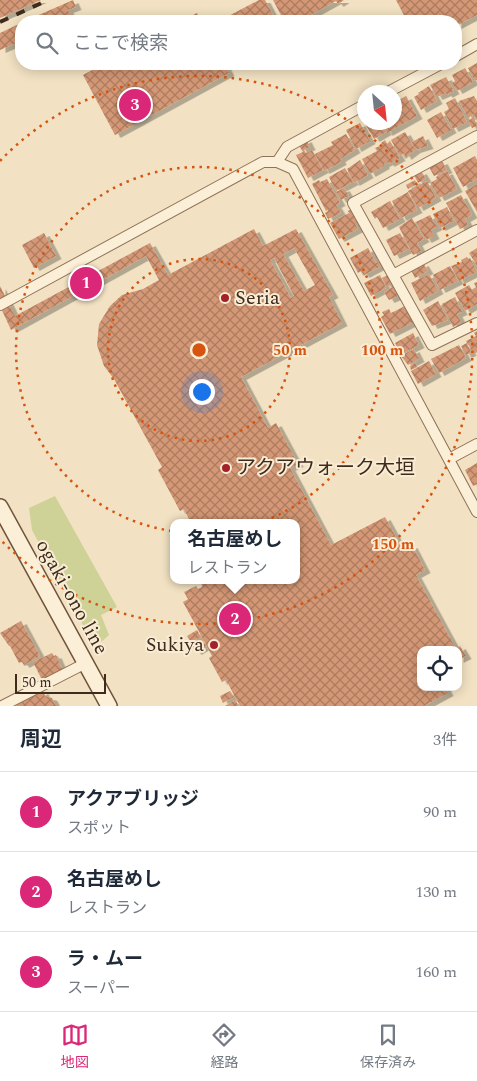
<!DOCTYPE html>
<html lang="ja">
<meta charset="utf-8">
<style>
:root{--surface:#fff;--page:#f2f2f3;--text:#1f2937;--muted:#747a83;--line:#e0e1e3;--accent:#db2777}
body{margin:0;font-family:Spectral,"Noto Sans JP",serif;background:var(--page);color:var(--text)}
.controls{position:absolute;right:15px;bottom:15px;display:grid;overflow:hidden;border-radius:10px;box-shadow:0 2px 12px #0003}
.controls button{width:45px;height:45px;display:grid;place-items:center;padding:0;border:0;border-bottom:1px solid var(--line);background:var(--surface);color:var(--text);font:25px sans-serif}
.compass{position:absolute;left:357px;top:85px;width:45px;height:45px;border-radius:50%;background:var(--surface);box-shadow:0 2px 12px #0003;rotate:153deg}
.scale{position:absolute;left:15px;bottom:12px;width:91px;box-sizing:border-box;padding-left:5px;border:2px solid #3e2b1d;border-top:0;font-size:14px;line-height:18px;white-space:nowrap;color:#3e2b1d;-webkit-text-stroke:4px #f9ecd4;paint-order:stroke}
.you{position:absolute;left:201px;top:391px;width:18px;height:18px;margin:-12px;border:4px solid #fff;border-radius:50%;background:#1a73e8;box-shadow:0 0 0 8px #1a73e833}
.badge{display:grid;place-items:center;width:32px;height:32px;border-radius:50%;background:var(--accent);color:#fff;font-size:16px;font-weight:700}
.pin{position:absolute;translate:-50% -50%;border:2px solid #fff;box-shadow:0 1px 5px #0006}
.popup{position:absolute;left:170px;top:519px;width:130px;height:65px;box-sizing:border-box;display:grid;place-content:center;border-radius:10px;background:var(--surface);filter:drop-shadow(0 1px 4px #0005);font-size:16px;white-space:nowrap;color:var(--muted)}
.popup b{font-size:19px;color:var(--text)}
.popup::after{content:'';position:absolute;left:50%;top:100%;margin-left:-10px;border:10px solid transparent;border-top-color:var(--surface)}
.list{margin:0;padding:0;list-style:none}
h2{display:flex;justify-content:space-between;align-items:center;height:65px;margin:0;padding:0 20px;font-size:21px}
h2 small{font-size:16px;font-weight:400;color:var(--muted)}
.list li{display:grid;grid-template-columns:32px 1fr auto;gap:15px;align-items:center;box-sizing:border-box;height:80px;padding:0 20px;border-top:1px solid var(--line)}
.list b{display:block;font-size:19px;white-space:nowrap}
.list p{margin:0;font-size:16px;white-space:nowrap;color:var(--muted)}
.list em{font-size:16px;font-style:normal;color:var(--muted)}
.icon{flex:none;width:28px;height:28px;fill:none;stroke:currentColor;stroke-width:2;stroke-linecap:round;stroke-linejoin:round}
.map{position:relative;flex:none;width:477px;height:706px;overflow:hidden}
.search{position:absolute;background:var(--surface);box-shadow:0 2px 12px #0003;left:15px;right:15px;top:15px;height:55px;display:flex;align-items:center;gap:12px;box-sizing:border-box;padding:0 18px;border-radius:20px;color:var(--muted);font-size:19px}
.sheet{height:305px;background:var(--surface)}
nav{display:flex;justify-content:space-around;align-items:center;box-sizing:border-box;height:70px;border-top:1px solid var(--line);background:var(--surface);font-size:14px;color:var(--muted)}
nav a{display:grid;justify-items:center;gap:2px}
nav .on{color:var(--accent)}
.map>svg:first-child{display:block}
</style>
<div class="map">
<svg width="477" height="706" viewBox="0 0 477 706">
<defs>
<pattern id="building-cross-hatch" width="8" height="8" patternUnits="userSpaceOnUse" patternTransform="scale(1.25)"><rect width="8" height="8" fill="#d49876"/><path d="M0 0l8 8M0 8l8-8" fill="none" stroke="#ad7c60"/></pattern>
<filter id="shadow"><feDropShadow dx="5.5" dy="3" stdDeviation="0" flood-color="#0004"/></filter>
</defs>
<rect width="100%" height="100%" fill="#f2e2c3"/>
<path fill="#ced296" d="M55,496L117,607L101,615L109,635L101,642H92L32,530L29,508Z"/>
<path fill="url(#building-cross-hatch)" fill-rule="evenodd" filter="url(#shadow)" d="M0,0H41L0,18Z
M73,0L76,7L68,10L71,16L64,19L61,13L58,15L60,21H25Z
M259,0H265L276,21H219Z
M273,0H344L338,4L336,1L309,16L312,21H281L283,19Z
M396,0H477V15L456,26V21H407Z
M197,13L201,21H182Z
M21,23V41L0,50V33Z
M477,63V80L475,81L468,68Z
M103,64H224L229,73L115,135L83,75Z
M465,68L473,82L457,91L452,83L455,81L452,75Z
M446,77L454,91L447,95L446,93L437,97L430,85Z
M429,86L437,101L421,110L414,97L419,94L418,93Z
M406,96L417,116L387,133L382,122H394V103Z
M474,96L477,101V121L474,114L468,118L459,101Z
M455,98L467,122L453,129L444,112L449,109L446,103Z
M364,108V119L362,120L357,112Z
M441,112L451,130L437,138L427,120Z
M474,117L477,126L472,128L468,121Z
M367,122H381L386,132L374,139L365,124Z
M360,123L370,141L356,149L346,130Z
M405,132L415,149L412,142L423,136L428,146L415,150L406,157L404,153L400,156L391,140Z
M346,134L355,150L340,159L341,162L324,171L315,154L333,145L331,142Z
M306,139L310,147L304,150L306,153L312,150L323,170L308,178L296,155L303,152L298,144Z
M385,140L387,144L390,141L400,158L389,164L388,162L384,164V166L370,174L362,159L377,151L375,148L382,145L381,143Z
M475,156L477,160V179L463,187L453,168Z
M360,160L368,175L354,183L347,169Z
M442,161L447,170L434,176L429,167Z
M345,168L353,182L336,191L329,177Z
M421,171L426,179L418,183L414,175Z
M447,171L457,189L439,198L430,183L437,179L436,177Z
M327,179L340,203L336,205L341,213L328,219L325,213L328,211V210L326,211L312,184L319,180L320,182Z
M415,180L417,184L408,189L406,185Z
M427,181L436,198L418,208L408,191Z
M477,184V212L465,191Z
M344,188L349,196L341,200L336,192Z
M408,192L417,210L401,218L392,201Z
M461,195L472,215L465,219L468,225L460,229L446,203Z
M390,201L400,219L383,228L377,217L375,219L371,212Z
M447,207L454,221L440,228L433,214Z
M354,208L361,221L355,224L358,229L339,239L330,223L349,213L348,211Z
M430,215L437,227L431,230L434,236L426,240L416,222Z
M412,218L424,239L417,243L421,251L413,255L399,227Z
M254,229L263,246L296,229L333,295L329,297L342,323L241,377L268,428L276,423L298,464L290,468L331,545L385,517L403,550L412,545L425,570L416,575L456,649L460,646L466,656L458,660V650H421V687H445L448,693L424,706H240L226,680L222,682L209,658L212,656L183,602L206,589L188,599L184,592L196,586L198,589L202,587L201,582H206V580H296V523H191L184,509L180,511L158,470L162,467L114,379L104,366L97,345L99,324L110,306L122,295L143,289L159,280L146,256L11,330L0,306V286L15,316L150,243L168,275ZM294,248L315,285L304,291L283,254ZM274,258L294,296L291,298L270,260Z
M44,233L56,256L34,268L22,245Z
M400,233L409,249L394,256L386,240Z
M368,248L376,263L381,261L383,265L364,275L361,271L358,273L350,258Z
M477,248V266L469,253Z
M467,257L468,259L470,258L477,272L459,281L451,266L462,262L461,260Z
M423,263L428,271L415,278L411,270Z
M450,266L458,281L440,290L433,275Z
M390,274L395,282L387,287L382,278Z
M429,274L438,291L420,301L411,283Z
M380,275L386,288L371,296L364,283Z
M477,282V304L465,311L455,293L469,285L472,290L476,287L474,283Z
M393,287L398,296L389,300L384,292Z
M455,297L462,312L457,314L461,322L453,327L442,304Z
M438,301L448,320L432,326L423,310Z
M405,306L414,322L390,334L381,317L384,315L382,312L389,309L391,313Z
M477,331V352L474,354L466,341L476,336L474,333Z
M413,333L419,345L401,354L395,343Z
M467,343L471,353L466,355L461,346Z
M459,345L466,358L439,373L431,359Z
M414,349L419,359L408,365L401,356Z
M429,361L436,374L418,384L411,371Z
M415,363L417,367L411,370L410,366Z
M477,463V484L473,486L465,470Z
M21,621L40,656L24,665L22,662L19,663L10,646H9L0,633Z
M197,630L201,637L191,642L187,636Z
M203,640L206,646L196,652L192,645Z
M52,653L54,656L56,655L63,671L43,682L33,662Z
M43,691L45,696L52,698L56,706H17L16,705Z
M230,691L234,697L223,703L220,696Z
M235,700L239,706H225Z"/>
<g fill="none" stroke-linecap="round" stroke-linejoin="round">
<g stroke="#8f7258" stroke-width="12">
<path id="minor" d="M456,56L477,44
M388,92L441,64
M477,136L353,203L432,345L477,323
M277,162L287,147L364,105
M393,275L477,230
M0,305L263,162H277L293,169L477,512
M449,459L477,444
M2,706L86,663"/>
</g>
<g stroke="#71533b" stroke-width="18">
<path id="secondary" d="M0,507L109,706"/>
</g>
<use href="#minor" stroke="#fcefd8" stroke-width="10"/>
<use href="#secondary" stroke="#fcefd8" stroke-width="15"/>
<path stroke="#3e2b1d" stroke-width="4" stroke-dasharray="9 9" stroke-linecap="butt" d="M0,22L48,0"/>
</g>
<g fill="none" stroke="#d7540e" stroke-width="2.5" stroke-dasharray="2.5 5">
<circle cx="199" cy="350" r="91"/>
<circle cx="199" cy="350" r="183"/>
<path d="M0 161A274 274 0 1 1 0 539"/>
</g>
<g fill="#a42129" stroke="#f9ecd4" stroke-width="2">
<circle cx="225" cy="298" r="5"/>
<circle cx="226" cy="468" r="5"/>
<circle cx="214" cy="645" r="5"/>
</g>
<g text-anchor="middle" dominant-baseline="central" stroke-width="4" stroke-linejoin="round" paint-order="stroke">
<g font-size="20" fill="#3e2b1d" stroke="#f9ecd4" text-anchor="start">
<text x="235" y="298">Seria</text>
<text x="236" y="468">アクアウォーク大垣</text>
<text x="204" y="645" text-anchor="end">Sukiya</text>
</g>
<g font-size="20" fill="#3e2b1d" stroke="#f9ecd4">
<text transform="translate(72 597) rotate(61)">ogaki-ono line</text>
</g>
</g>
<circle cx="199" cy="350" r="8" fill="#d7540e" stroke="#f9ecd4" stroke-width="2.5"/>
<g font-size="15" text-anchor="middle" font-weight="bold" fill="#d7540e" stroke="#f9ecd4" stroke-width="4" stroke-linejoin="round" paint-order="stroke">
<text x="290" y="355">50 m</text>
<text x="382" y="355">100 m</text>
<text x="393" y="549">150 m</text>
</g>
</svg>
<div class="controls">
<button><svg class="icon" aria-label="locate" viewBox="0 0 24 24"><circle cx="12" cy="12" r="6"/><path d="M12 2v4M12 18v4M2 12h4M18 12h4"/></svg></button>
</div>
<svg class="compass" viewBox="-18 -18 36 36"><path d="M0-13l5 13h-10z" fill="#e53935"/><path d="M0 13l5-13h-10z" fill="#747a83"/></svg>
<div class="scale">50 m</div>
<div class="you"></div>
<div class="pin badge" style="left:86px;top:283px">1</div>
<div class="pin badge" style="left:235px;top:619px">2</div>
<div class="popup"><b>名古屋めし</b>レストラン</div>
<div class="pin badge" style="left:135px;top:105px">3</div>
<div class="search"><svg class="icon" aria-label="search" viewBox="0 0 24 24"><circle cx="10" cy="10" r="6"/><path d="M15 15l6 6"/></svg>ここで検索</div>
</div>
<section class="sheet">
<h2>周辺<small>3件</small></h2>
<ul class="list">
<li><span class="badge">1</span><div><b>アクアブリッジ</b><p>スポット</p></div><em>90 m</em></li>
<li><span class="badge">2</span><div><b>名古屋めし</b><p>レストラン</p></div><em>130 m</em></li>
<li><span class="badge">3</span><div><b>ラ・ムー</b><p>スーパー</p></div><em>160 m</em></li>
</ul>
</section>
<nav>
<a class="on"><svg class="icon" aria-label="map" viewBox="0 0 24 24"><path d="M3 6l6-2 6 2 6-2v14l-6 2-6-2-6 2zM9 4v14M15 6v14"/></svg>地図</a>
<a><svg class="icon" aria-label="directions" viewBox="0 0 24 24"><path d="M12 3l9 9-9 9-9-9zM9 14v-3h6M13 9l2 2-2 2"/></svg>経路</a>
<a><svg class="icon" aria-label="saved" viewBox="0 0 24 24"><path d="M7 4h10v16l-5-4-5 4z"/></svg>保存済み</a>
</nav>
